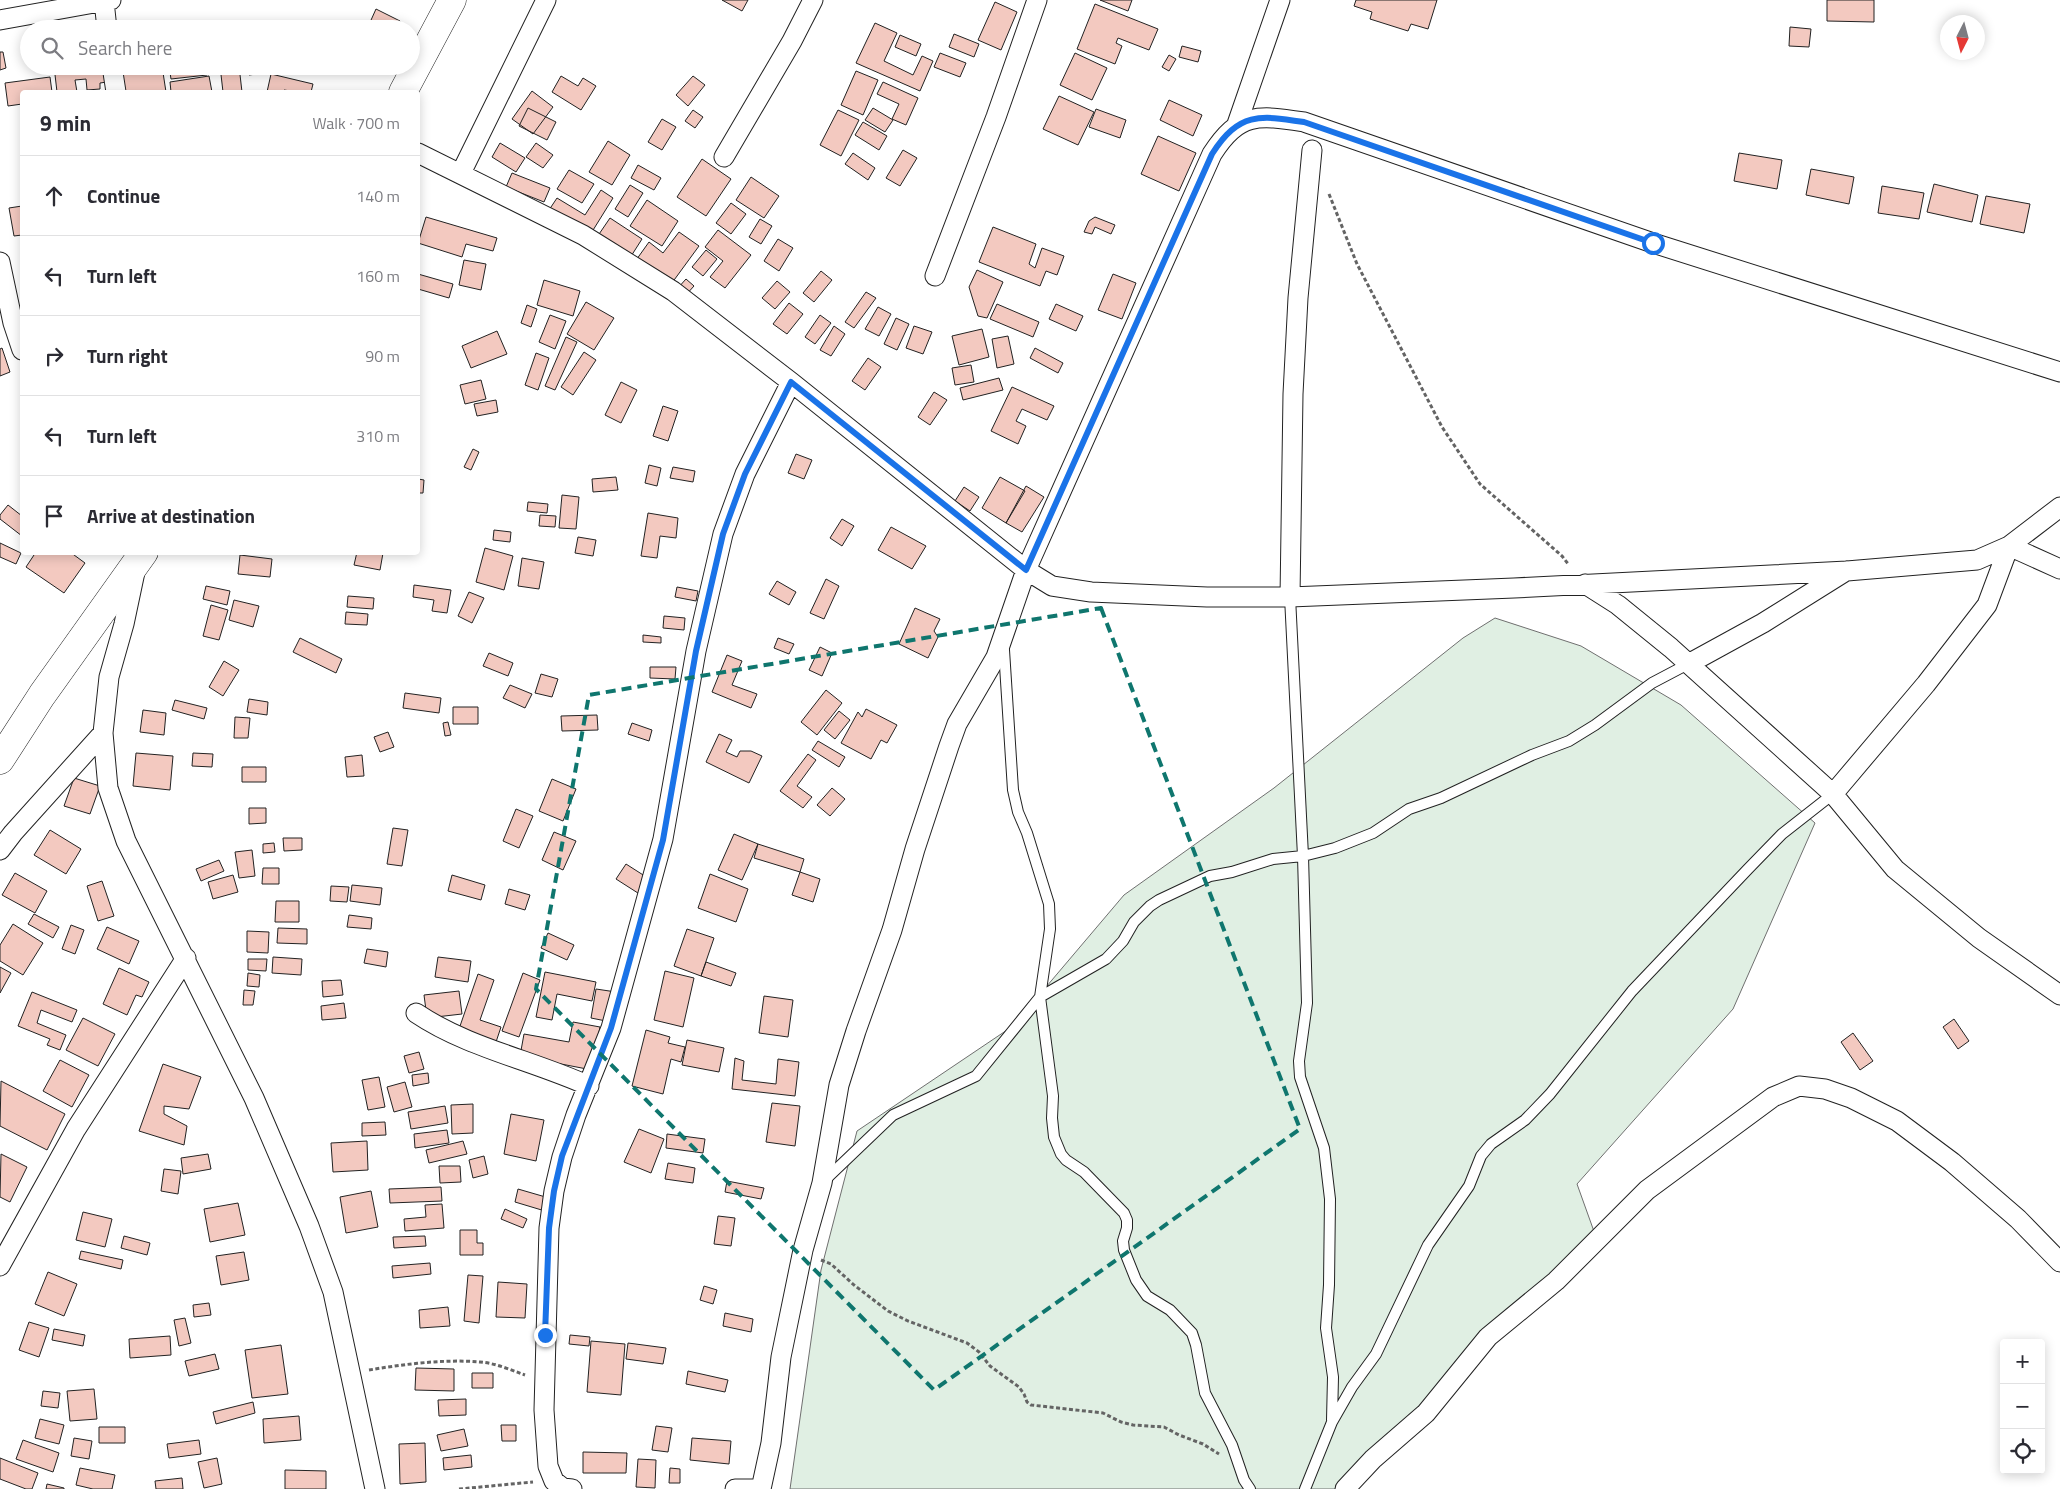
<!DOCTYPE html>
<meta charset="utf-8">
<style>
:root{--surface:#fff;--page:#f2f2f3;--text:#2b2b33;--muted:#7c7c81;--line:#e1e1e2}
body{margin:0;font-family:"Titillium Web",sans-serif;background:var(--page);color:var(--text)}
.controls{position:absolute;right:15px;bottom:15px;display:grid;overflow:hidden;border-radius:5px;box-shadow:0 2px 12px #0003}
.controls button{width:45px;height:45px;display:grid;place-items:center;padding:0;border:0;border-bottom:1px solid var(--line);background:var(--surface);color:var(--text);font:25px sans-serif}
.compass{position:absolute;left:1940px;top:15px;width:45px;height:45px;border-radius:50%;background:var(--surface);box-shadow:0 2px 12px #0003;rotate:186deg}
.stop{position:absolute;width:15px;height:15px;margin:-11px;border:4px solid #1a73e8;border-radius:50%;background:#fff}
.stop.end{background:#1a73e8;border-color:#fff;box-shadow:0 1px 5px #0008}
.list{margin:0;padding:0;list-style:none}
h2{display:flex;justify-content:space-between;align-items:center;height:65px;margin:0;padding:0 20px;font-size:21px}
h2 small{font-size:16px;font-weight:400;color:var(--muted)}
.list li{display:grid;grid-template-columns:32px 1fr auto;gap:15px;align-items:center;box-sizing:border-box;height:80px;padding:0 20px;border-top:1px solid var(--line)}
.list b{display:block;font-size:19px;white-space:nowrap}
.list em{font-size:16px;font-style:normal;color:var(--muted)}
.icon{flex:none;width:28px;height:28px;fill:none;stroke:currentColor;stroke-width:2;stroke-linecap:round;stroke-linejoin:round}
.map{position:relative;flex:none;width:2060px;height:1489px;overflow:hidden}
.search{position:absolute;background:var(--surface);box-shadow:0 2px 12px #0003;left:20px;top:20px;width:400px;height:55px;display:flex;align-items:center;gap:12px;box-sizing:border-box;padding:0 18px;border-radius:28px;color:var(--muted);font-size:19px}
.panel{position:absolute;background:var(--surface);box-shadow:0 2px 12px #0003;left:20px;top:90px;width:400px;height:465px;border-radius:5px}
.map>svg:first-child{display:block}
</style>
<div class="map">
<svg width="2060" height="1489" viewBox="0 0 2060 1489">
<rect width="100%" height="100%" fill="#fff"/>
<path fill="#e0efe3" stroke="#6f6f6f" d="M1495,618L1581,646L1681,705L1815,823L1733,1009L1577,1184L1596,1237L1335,1489H790L821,1270L857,1131L1013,1026L1124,895L1274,788L1463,638Z"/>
<path fill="#f3c9c0" stroke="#222" d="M722,0H748L742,11Z
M1100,0H1132L1128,11Z
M1356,0H1437L1428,29L1411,24L1408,31L1370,19L1372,12L1354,6Z
M1827,0H1874V22L1827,21Z
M995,2L1017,12L1001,50L978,40Z
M1095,4L1158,29L1149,50L1118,38L1116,43L1122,46L1115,64L1077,49Z
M376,9L400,21L396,29H367Z
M339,22L341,29H302L301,28Z
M294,23V29H261V27Z
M875,23L897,33L884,61L913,75L922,56L933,61L920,91L856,63Z
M1790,27L1811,29L1809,47L1789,46Z
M954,34L979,44L974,57L949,47Z
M900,35L921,44L916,56L895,47Z
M1182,46L1201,51L1198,62L1179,57Z
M0,52H3L6,68L0,70Z
M940,53L966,63L960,77L934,67Z
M1075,53L1107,68L1092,100L1060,85Z
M1169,55L1176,59L1169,71L1162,67Z
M54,66H105L107,82L100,83V89L87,90L86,79L75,80L77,92H57Z
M121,66H162L166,92H125Z
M169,66H206L207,75L171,79Z
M220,66H239L242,92H223Z
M248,66H263L264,73L249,75Z
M272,66H304L305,69L272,71Z
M856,71L878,80L863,115L841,105Z
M271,74L313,84L311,92H297L284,90L283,92H267Z
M209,76L212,92H171L170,82Z
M561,76L578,86L583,78L596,86L581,110L552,92Z
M693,76L705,85L688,106L676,95Z
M50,77L52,92H22V104L8,106L5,83Z
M883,82L918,98L906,125L892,119L899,104L877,94Z
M532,91L553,107L533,134L512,119Z
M1059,96L1094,112L1078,145L1043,129Z
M1169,100L1202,115L1193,136L1160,120Z
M528,108L556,122L547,140L519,126Z
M873,108L893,120L885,132L865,120Z
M1096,109L1126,120L1120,138L1089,127Z
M693,110L703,117L695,128L685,121Z
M838,110L859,120L841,156L820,145Z
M662,119L676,127L662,150L648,142Z
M863,122L887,136L879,150L855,135Z
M1158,136L1196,153L1179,191L1141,174Z
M608,141L630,155L612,185L589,172Z
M500,143L525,158L516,172L492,157Z
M536,143L553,155L543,168L526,157Z
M903,150L917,158L900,186L886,178Z
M853,153L875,168L868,180L845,164Z
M1739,153L1782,160L1777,189L1734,181Z
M702,159L731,179L706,216L677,197Z
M638,165L661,178L654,190L631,178Z
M1811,169L1854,177L1849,204L1806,195Z
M569,170L594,184L582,203L557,189Z
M512,173L550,188L544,202L506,187Z
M751,177L779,196L764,218L736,200Z
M1934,184L1978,195L1972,222L1927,212Z
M630,185L643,193L628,217L615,209Z
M1882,186L1924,193L1919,219L1878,213Z
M601,190L613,198L590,235L549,210L557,198L585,215Z
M1986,196L2030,204L2024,233L1980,224Z
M647,200L678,221L662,246L630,226Z
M731,203L746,214L731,234L716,223Z
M22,206V235L14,236L9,208Z
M426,217L497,238L493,251L466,244L462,257L418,243Z
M1095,217L1115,225L1111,234L1095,227L1092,234L1084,232L1089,221Z
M610,218L642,239L628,261L595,240Z
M760,219L772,226L761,244L749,237Z
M993,227L1036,244L1029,264L1035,268L1042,248L1064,256L1057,275L1046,271L1040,286L979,262Z
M718,230L751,255L725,288L710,277L723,261L705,247Z
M679,232L699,246L669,287L634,263L649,242L663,253Z
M778,239L793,248L779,271L764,261Z
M706,250L717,259L703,276L692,267Z
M464,260L486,264L481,290L459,285Z
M977,270L1003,282L987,318L978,316L969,287Z
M821,271L832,280L814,302L803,293Z
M418,274L453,284L449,298L418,289Z
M1113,274L1136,283L1122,319L1098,310Z
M686,279L694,286L685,296L677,289Z
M544,280L580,291L573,316L537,305Z
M777,281L790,292L775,309L762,298Z
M866,292L876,298L854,328L845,322Z
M586,302L614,318L594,350L567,334Z
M789,303L803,314L787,334L773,324Z
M997,304L1039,322L1033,337L990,319Z
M1056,304L1083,316L1076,331L1049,319Z
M527,305L537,309L531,327L521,323Z
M878,307L891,314L879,336L865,329Z
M550,315L566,321L555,349L539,342Z
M820,315L831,323L815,344L805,337Z
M896,318L909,324L897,350L884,344Z
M834,326L845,334L831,356L820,350Z
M914,326L932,332L923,354L906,348Z
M982,329L989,357L959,365L952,336Z
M497,331L507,354L471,368L462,346Z
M1008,336L1014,364L997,368L992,339Z
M566,337L577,342L555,390L545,386Z
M2,348L10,372L0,376V349Z
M1035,348L1063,363L1058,373L1030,358Z
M584,352L596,360L573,395L561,387Z
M536,353L549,358L538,390L525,385Z
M868,358L881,367L865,390L852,381Z
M971,365L974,382L955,385L952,368Z
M999,378L1003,390L963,400L960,388Z
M481,380L486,399L465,404L460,385Z
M621,382L637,390L621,423L605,415Z
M1012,387L1054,406L1047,420L1022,409L1016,421L1026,426L1018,444L991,431Z
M934,392L947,400L930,425L918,417Z
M496,400L498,412L477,416L474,404Z
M663,406L678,411L668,441L653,436Z
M473,449L479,452L471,470L464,467Z
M796,454L812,460L804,479L788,473Z
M649,465L661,468L657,486L645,483Z
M673,467L695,471L693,482L670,478Z
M616,477L618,490L593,492L592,479Z
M1000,477L1025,491L1006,523L982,508Z
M418,479L424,480L423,493H418Z
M1026,486L1044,497L1022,532L1006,523Z
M964,487L979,497L970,511L955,501Z
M562,495L579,497L576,529L559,528Z
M528,502L548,504L547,513L527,511Z
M8,505L22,516V536L0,519V515Z
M648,513L678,518L676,538L660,536L657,558L641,556Z
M540,515L556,516L555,527L539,526Z
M842,519L854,526L842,546L830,538Z
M891,527L926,546L912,569L878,550Z
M494,530L511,532L510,542L493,540Z
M578,537L596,540L593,556L575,553Z
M0,543L21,553L16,564L0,557Z
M485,548L513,556L504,590L476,582Z
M36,552H70L85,563L64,593L26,567Z
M357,552L383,553L380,570L354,565Z
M240,555L272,559L270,577L238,574Z
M522,558L544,562L539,589L518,586Z
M826,579L839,586L824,619L810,613Z
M777,581L796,592L789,605L769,594Z
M414,585L451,590L447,613L432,611L434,600L413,597Z
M206,586L230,591L227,605L203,599Z
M677,587L698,591L696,601L675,597Z
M469,592L484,598L472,623L458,616Z
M348,596L374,598L373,609L347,607Z
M234,600L259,606L253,627L229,620Z
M211,605L228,610L219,640L203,636Z
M915,608L940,619L934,631L938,637L928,658L899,644Z
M346,612L368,614L367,625L345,624Z
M664,616L685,618L684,630L663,628Z
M643,635L661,637V643L643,642Z
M300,638L342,659L336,673L293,652Z
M778,638L794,644L789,654L774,648Z
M820,647L832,653L822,676L809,670Z
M489,653L513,663L508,676L483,666Z
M727,655L742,661L732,685L757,694L751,708L712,692Z
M224,661L239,670L223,696L209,687Z
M650,667H676L675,679L650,678Z
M541,674L558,679L552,697L535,693Z
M510,685L532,694L525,708L503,698Z
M826,690L842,703L817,735L801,722Z
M405,693L441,698L439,713L403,708Z
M249,699L268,702L267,715L247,712Z
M175,700L207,708L204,719L172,710Z
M453,707H478V724H453Z
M866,709L897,725L887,743L881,740L871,759L841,743L858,712L862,717Z
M143,710L166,713L164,735L140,732Z
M839,711L850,720L835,739L824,730Z
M597,715L598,730L562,731L561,716Z
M235,717L250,718L248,738H234Z
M448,722L451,735L445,736L443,723Z
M632,723L652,730L649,741L628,734Z
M388,732L394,747L380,752L374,737Z
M719,734L732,740L726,752L737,757L740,751H751L762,756L749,783L706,762Z
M818,741L845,757L839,767L812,750Z
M136,753L173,756L170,790L133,786Z
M193,753L213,754L212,767L192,766Z
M808,754L816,760L797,786L812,797L803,808L780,791Z
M362,755L364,776L347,777L345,757Z
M242,767H266V782H242Z
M74,778L100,786L90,814L64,806Z
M552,779L576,789L563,821L539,811Z
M832,788L845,799L830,816L817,805Z
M249,808H266V823L249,824Z
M516,809L533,816L519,848L503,841Z
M393,828L408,830L402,866L387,864Z
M50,830L81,849L66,874L34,855Z
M554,832L576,841L563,870L542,860Z
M734,834L758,844L742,880L718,870Z
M283,838H302V850L284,851Z
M274,843L275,852L263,853V844Z
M758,844L804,859L800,872L754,858Z
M252,850L255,876L239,878L235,852Z
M219,860L224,871L201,881L196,869Z
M626,864L651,880L641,895L616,879Z
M263,868H279V884H262Z
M800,872L820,879L813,902L792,895Z
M15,873L47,891L35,913L2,895Z
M710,874L748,889L736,922L698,908Z
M233,875L238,892L213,899L208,882Z
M452,875L485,885L481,900L448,891Z
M102,881L114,916L98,921L87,886Z
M352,885L382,888L380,905L350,901Z
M331,886L349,887L347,902L330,901Z
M509,889L530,895L525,910L505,904Z
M276,901H299V922H275Z
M34,914L59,927L53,938L28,924Z
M349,915L372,918L371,929L347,927Z
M13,924L43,943L23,975L0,961V945Z
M71,925L84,930L75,954L62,949Z
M107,927L139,941L129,964L97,949Z
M278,928L307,929V944L277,943Z
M687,929L714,938L701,976L674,966Z
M247,931L269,932L268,953L247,952Z
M548,933L574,945L567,960L541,948Z
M367,949L388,952L386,967L364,963Z
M273,957L302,959L301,975L272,973Z
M438,957L471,961L468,982L435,977Z
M248,959H267L266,971L248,970Z
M706,962L736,973L731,986L701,976Z
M0,967L11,973L0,993Z
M119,968L149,982L142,997L136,995L127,1015L103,1004Z
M665,971L694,978L683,1027L654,1020Z
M545,972L596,982L592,1001L557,994L552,1020L536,1017Z
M248,973L260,975L259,987L247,986Z
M523,973L540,980L519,1037L502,1031Z
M478,974L494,980L480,1020L501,1027L496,1042L459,1029Z
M341,980L343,995L323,997L322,981Z
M596,989L616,992L611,1022L591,1018Z
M244,990L255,991L253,1005H243Z
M459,991L462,1014L427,1018L424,995Z
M32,992L77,1010L72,1022L41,1010L37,1023L66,1035L60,1050L47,1045L50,1039L18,1026Z
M764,996L793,1000L788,1037L759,1033Z
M344,1003L346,1018L322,1020L321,1006Z
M83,1018L115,1034L98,1066L66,1050Z
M1954,1019L1969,1041L1958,1049L1943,1027Z
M573,1022L600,1027L592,1070L520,1056L524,1034L569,1042Z
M646,1030L670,1037L668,1043L685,1047L681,1062L671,1059L663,1094L632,1086Z
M1853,1033L1873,1061L1860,1070L1841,1042Z
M687,1040L724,1048L719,1072L682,1065Z
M419,1052L424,1069L409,1073L404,1056Z
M735,1058L744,1061L742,1080L776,1084L778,1059L799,1062L795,1096L732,1089Z
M60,1060L89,1075L72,1107L43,1091Z
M163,1064L201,1077L189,1109L164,1106V1114L187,1126L184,1145L139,1131Z
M428,1073L429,1083L413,1086L412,1075Z
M379,1077L385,1107L368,1110L362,1080Z
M1,1081L65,1114L47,1150L0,1126Z
M405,1082L412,1107L394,1112L387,1087Z
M772,1103L800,1106L795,1146L766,1142Z
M473,1104V1133L452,1134L451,1105Z
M445,1106L448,1123L411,1129L408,1112Z
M511,1114L544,1120L536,1161L504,1154Z
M385,1122L386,1135L362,1136V1123Z
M639,1129L664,1139L651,1173L624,1162Z
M447,1130L449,1143L415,1148L414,1134Z
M667,1134L705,1139L703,1153L666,1148Z
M367,1141L368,1170L333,1172L331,1143Z
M463,1141L467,1154L429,1163L426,1150Z
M1,1154L27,1167L10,1202L0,1197Z
M208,1154L211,1169L183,1174L181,1158Z
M484,1156L488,1174L473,1178L469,1160Z
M668,1163L695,1168L693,1183L665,1179Z
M439,1166H460L461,1182L440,1183Z
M164,1169L181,1171L178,1194L161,1191Z
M727,1181L764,1188L761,1199L725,1192Z
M441,1187L442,1201L390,1203L389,1189Z
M518,1189L549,1198L545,1211L515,1202Z
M371,1191L378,1227L346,1233L340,1197Z
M238,1203L245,1235L210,1242L204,1209Z
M442,1204L444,1228L405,1231L404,1219L426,1217L425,1205Z
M505,1209L527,1219L523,1228L501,1219Z
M83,1212L112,1219L105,1247L76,1240Z
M718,1216L735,1218L731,1246L714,1244Z
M460,1230H477V1243H483V1255H460Z
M124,1236L150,1243L147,1255L121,1248Z
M425,1236L426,1246L394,1248L393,1237Z
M81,1251L123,1260L121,1269L79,1259Z
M244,1252L249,1280L221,1285L216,1256Z
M430,1263L431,1274L393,1278L392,1266Z
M48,1272L77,1284L64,1316L35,1304Z
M468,1275L483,1276L479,1323L464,1321Z
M498,1282L527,1284L525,1318L496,1317Z
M704,1286L717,1290L713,1304L700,1300Z
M209,1303L211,1315L194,1317L193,1305Z
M448,1307L450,1326L420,1328L419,1310Z
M725,1313L753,1319L751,1332L723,1326Z
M185,1318L191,1343L179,1346L174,1320Z
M29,1322L49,1328L39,1357L19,1350Z
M54,1329L85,1335L83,1346L52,1340Z
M570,1335L590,1337L589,1346L569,1344Z
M170,1336L171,1355L130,1358L129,1339Z
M591,1341L625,1344L621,1395L587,1392Z
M628,1343L666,1348L663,1364L626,1359Z
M281,1345L288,1394L252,1398L245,1350Z
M215,1354L219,1369L189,1376L185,1361Z
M416,1368L454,1369V1391L415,1390Z
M688,1371L728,1380L725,1392L686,1384Z
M472,1373H493V1388H472Z
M94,1389L97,1419L70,1421L67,1391Z
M43,1391L60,1393L58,1408L41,1406Z
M466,1399V1415L439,1416L438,1400Z
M253,1402L255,1413L216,1424L213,1412Z
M299,1416L301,1440L264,1443L263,1419Z
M40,1419L64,1425L59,1444L35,1438Z
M501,1425H516V1441H502Z
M656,1426L672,1428L668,1452L652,1450Z
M99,1427H125V1443H99Z
M464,1429L468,1446L441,1451L437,1435Z
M74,1438L92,1441L89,1459L71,1456Z
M692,1438L731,1441L729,1464L690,1460Z
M23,1440L59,1453L53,1472L16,1459Z
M199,1440L201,1454L169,1458L167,1444Z
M425,1443L426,1482L400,1484L399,1444Z
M583,1452L627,1453L626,1473H583Z
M471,1455L472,1467L444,1470L443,1458Z
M0,1458L38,1473L32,1489H26L0,1479Z
M217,1458L222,1484L204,1488L198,1462Z
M638,1459L656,1460L655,1488L636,1487Z
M80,1468L115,1475L112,1489H93L76,1485Z
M670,1468L680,1469V1483H669Z
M285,1470L326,1471V1489H285Z
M182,1478L183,1489H156L155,1481Z
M47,1484L64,1488V1489H46Z"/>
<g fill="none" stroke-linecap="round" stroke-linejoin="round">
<g stroke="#222" stroke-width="12">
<path id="lane" d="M1290,597L1303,856L1307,1003L1299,1061L1300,1077L1324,1148L1330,1199L1329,1285L1326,1328L1333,1377L1332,1420
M1004,650L1013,790L1018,812L1027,833L1049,904L1050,929L1040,997L1053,1096L1052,1118L1054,1137L1061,1154L1066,1160L1084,1172L1124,1213L1127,1220V1228L1123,1241L1124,1250L1136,1280L1147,1296L1170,1310L1192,1333L1196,1345L1205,1393L1232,1445L1244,1480L1250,1489
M824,1181L893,1115L976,1076L1040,997L1106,959L1123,941L1134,922L1150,906L1159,900L1210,876L1232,872L1273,859L1303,856L1335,848L1373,833L1409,809L1441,798L1532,755L1569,741L1595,725L1652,683L1690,663
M1305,1489L1332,1422L1352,1387L1376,1354L1428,1245L1469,1186L1481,1156L1491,1144L1525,1120L1550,1094L1632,991L1748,869L1782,834L1833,794"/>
</g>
<g stroke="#222" stroke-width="21">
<path id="street" d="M104,1L107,29
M0,20L111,0
M112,66L116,92
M1237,124L1280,0
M418,153L583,235L673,291L791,382L1026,570L1052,586L1091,592L1207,597H1290L1514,588L1847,571L1977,560L2009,546L2060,507
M724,157L792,41L813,0
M461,173L546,0
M0,262L13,323L22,350
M935,276L996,117L1037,0
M135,572L124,624L109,677L103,733L108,788L126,841L254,1098L309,1226L333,1292L375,1489
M1585,584L1618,605L1671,648L1833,794L1895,869L1979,938L2060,995
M1290,597L1293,394L1298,298L1312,150
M1690,663L1763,623L1846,571
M1833,794L1926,684L1987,605L2009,546L2060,569
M0,850L13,833L103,733
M416,1013C468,1048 532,1060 589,1086
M0,1266L76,1129L186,958
M572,1489L563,1488L554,1481L548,1466L544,1410L549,1228L554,1191L562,1157L576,1115L611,1028L663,839L696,651L723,534L745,474L791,382
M735,1489H761
M761,1489L771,1443L781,1357L803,1250L822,1183L839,1085L856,1031L892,930L915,849L949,746L957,724L996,657L1026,570L1212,154C1239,112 1258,115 1304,122L1653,243L2060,372
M1345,1489L1373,1459L1426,1413L1488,1337L1556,1281L1647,1190L1773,1097L1799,1086L1825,1089L1851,1098L1897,1121L1952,1162L2018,1219L2060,1262"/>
</g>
<g stroke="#222" stroke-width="29">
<path id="secondary" d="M403,92L452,0
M0,760L42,695L144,552"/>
</g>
<path stroke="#646464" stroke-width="3" stroke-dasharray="4 2.5" stroke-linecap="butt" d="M1329,194L1357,264L1442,427L1480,484L1562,556L1569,565
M821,1260L831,1264L854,1285L888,1311L908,1321L967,1343L979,1352L990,1366L1019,1387L1024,1394L1027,1402L1031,1405L1103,1413L1121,1422L1133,1425L1164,1427L1179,1435L1203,1444L1219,1454
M369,1370C405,1364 444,1359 480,1362C495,1363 511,1370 525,1375
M459,1489L533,1482"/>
<use href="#lane" stroke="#fff" stroke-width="10"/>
<use href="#street" stroke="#fff" stroke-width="19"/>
<use href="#secondary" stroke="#fff" stroke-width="28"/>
</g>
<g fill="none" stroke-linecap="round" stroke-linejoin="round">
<path stroke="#1a73e8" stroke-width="6" d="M545,1335L549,1228L554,1191L562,1156L611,1028L663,840L696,651L723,534L745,474L791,382L1026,570L1212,154C1239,112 1259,115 1304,122L1653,243"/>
</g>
<path fill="none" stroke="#0f766e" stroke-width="4" stroke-dasharray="10 6" stroke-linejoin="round" d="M1101,608L1300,1129L934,1390L536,989L589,695Z"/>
</svg>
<div class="controls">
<button>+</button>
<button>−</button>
<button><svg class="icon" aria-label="locate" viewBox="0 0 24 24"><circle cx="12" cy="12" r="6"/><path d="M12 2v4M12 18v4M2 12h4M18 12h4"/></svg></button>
</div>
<svg class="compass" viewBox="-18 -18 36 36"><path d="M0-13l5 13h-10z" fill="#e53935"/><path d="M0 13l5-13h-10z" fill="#7c7c81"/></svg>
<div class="stop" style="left:1653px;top:243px"></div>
<div class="stop end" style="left:545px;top:1335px"></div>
<div class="search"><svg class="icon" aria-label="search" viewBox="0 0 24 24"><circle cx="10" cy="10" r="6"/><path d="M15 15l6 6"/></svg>Search here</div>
<section class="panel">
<h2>9 min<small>Walk · 700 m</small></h2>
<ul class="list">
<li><svg class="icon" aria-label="ahead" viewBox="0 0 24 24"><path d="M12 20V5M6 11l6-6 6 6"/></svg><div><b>Continue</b></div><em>140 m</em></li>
<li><svg class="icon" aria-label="left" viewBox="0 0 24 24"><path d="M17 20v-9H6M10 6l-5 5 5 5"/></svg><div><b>Turn left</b></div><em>160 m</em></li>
<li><svg class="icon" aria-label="right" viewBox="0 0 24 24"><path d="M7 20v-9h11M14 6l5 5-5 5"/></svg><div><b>Turn right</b></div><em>90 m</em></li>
<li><svg class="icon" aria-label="left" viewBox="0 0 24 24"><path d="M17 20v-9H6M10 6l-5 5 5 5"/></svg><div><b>Turn left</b></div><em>310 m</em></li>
<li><svg class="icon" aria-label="arrive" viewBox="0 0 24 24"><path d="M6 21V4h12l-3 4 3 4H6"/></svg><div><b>Arrive at destination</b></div></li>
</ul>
</section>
</div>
